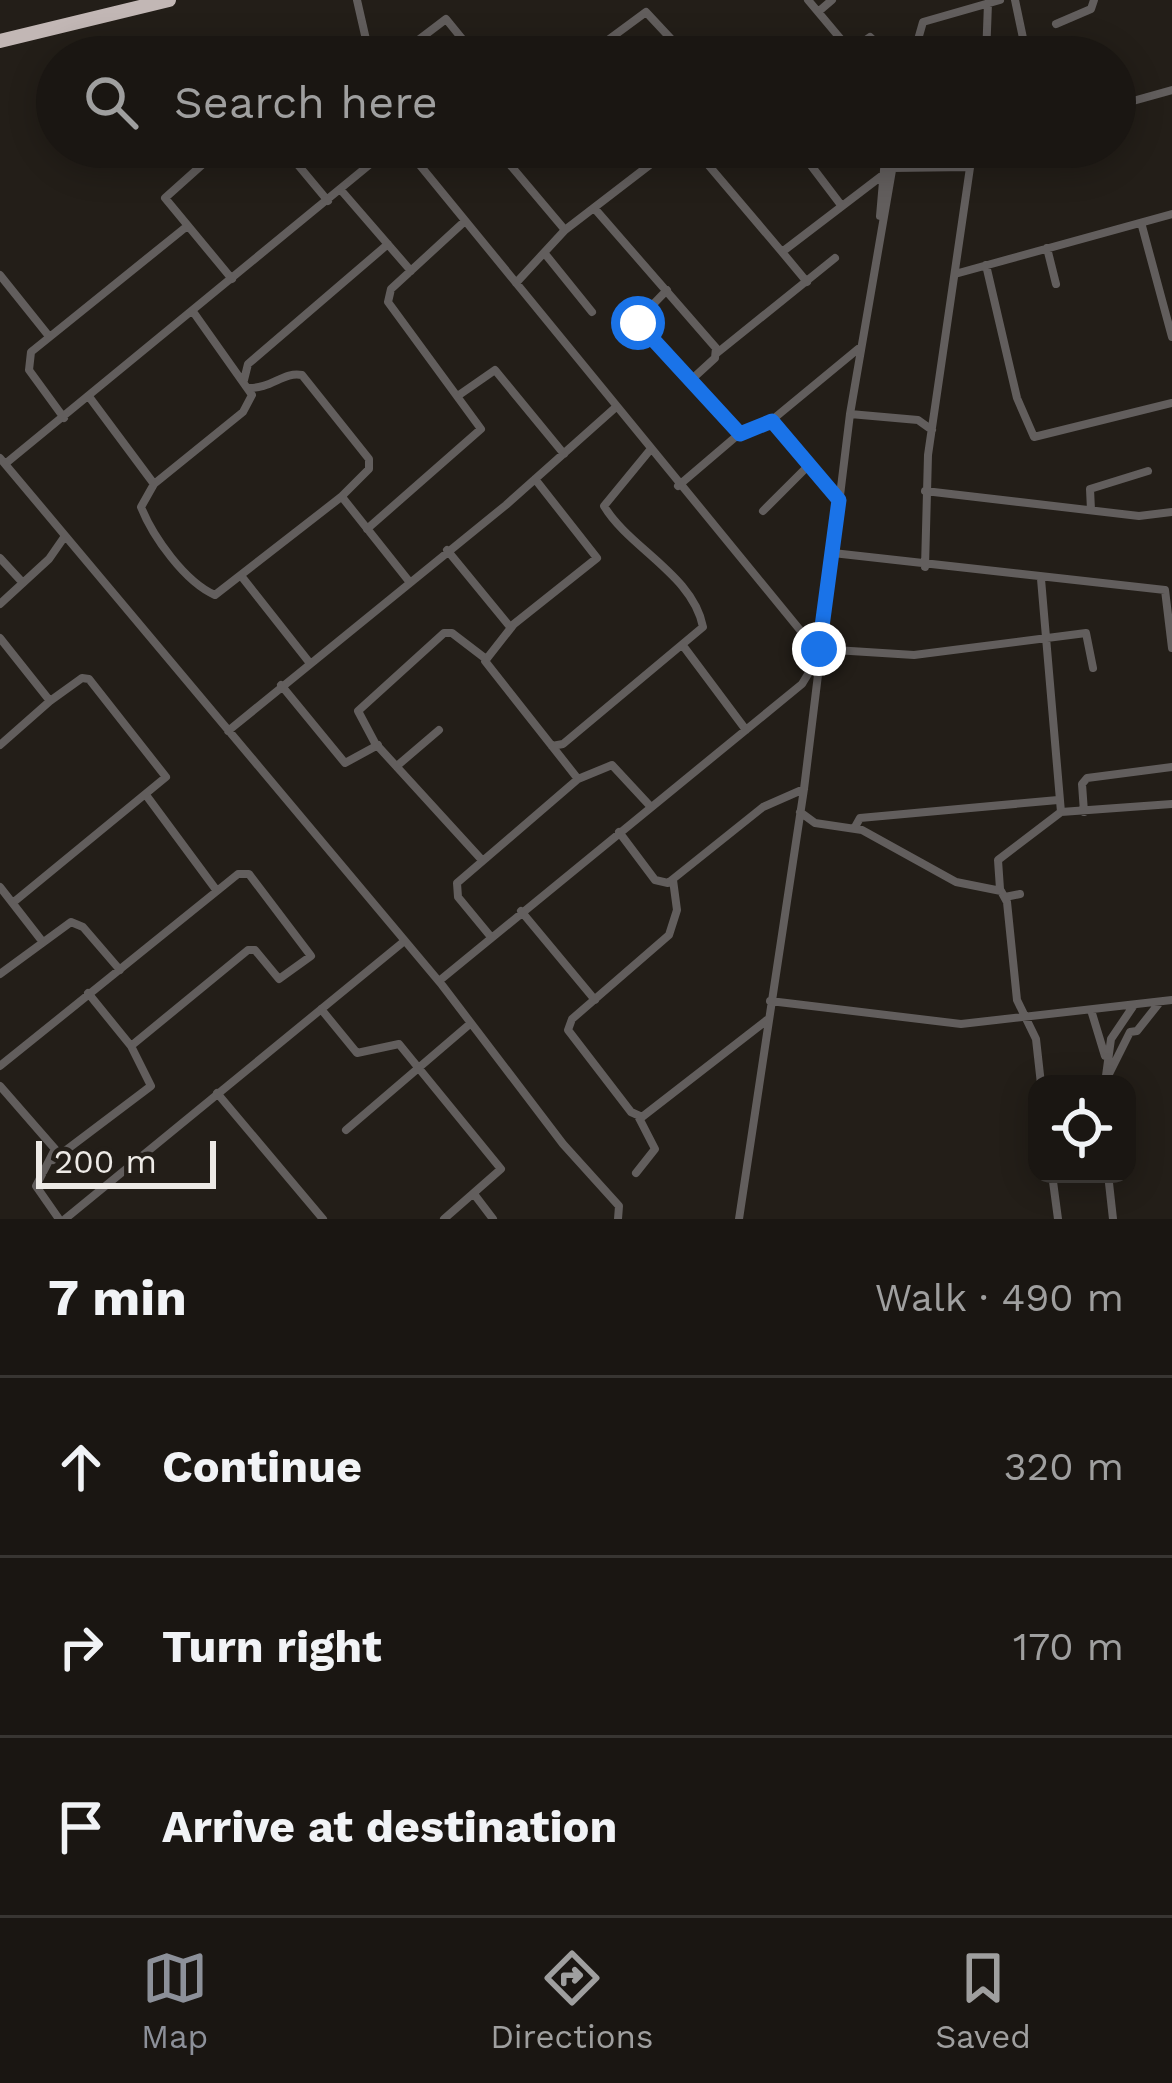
<!DOCTYPE html>
<meta charset="utf-8">
<style>
:root{--surface:#1a1612;--page:#272320;--text:#f1f3f6;--muted:#9f9f9f;--line:#383532;--accent:#8c9099}
body{margin:0;font-family:"Work Sans",sans-serif;background:var(--page);color:var(--text)}
.controls{position:absolute;right:36px;bottom:36px;display:grid;overflow:hidden;border-radius:24px;box-shadow:0 6px 30px #0003}
.controls button{width:108px;height:108px;display:grid;place-items:center;padding:0;border:0;border-bottom:3px solid var(--line);background:var(--surface);color:var(--text);font:60px sans-serif}
.scale{position:absolute;left:36px;bottom:30px;width:180px;box-sizing:border-box;padding-left:12px;border:6px solid #edeae6;border-top:0;font-size:33px;line-height:42px;white-space:nowrap;color:#edeae6;-webkit-text-stroke:9px #231e18;paint-order:stroke}
.stop{position:absolute;width:36px;height:36px;margin:-27px;border:9px solid #1a73e8;border-radius:50%;background:#fff}
.stop.end{background:#1a73e8;border-color:#fff;box-shadow:0 3px 12px #0008}
.list{margin:0;padding:0;list-style:none}
h2{display:flex;justify-content:space-between;align-items:center;height:156px;margin:0;padding:0 48px;font-size:51px}
h2 small{font-size:39px;font-weight:400;color:var(--muted)}
.list li{display:grid;grid-template-columns:78px 1fr auto;gap:36px;align-items:center;box-sizing:border-box;height:180px;padding:0 48px;border-top:3px solid var(--line)}
.list b{display:block;font-size:45px;white-space:nowrap}
.list em{font-size:39px;font-style:normal;color:var(--muted)}
.icon{flex:none;width:66px;height:66px;fill:none;stroke:currentColor;stroke-width:2;stroke-linecap:round;stroke-linejoin:round}
.map{position:relative;flex:none;width:1172px;height:1219px;overflow:hidden}
.search{position:absolute;background:var(--surface);box-shadow:0 6px 30px #0003;left:36px;right:36px;top:36px;height:132px;display:flex;align-items:center;gap:30px;box-sizing:border-box;padding:0 42px;border-radius:66px;color:var(--muted);font-size:45px}
.sheet{height:696px;background:var(--surface)}
nav{display:flex;justify-content:space-around;align-items:center;box-sizing:border-box;height:168px;border-top:3px solid var(--line);background:var(--surface);font-size:33px;color:var(--muted)}
nav a{display:grid;justify-items:center;gap:6px}
nav .on{color:var(--accent)}
.map>svg:first-child{display:block}
</style>
<div class="map">
<svg width="1172" height="1219" viewBox="0 0 1172 1219">
<rect width="100%" height="100%" fill="#231e18"/>
<g fill="none" stroke-linecap="round" stroke-linejoin="round">
<path stroke="#625e5d" stroke-width="8" d="M357,0L370,57
M808,0L850,50
M1015,0L1027,57
M818,12L832,0
M1056,24L1091,9L1094,0
M396,57L446,19L477,57
M585,57L646,12L688,57
M842,57L870,37L891,57
M913,57L923,22L1000,0
M986,57L988,3
M1115,106L1172,90
M222,147L165,198L232,279
M283,147L328,201
M405,147L818,652
M495,147L565,230L673,147
M693,147L782,252L892,168L970,167
M797,147L841,205
M1085,158L1107,147
M710,167L728,147
M340,189L411,271
M595,209L716,348L715,358L691,380L739,434
M880,216L886,147
M1142,226L1172,337
M1047,248L1056,284
M782,252L807,282
M546,255L592,312
M986,265L1017,398L1034,437L1172,403
M955,274L1172,214
M0,275L48,335
M516,283L565,230
M667,290L637,321L691,380
M717,353L835,258
M244,380L248,364L388,244
M459,395L495,370L564,454
M90,398L154,484L243,412L252,395L194,313
M850,414L918,420L932,430
M64,418L29,370L31,352L186,227
M772,420L858,349
M0,458L442,985L563,1144L619,1206L618,1219
M5,464L391,147
M535,479L597,558L514,624L485,661L578,779
M154,484L141,507C153,537 185,582 215,595L341,497L369,469V459L302,375C284,371 271,389 248,388
M678,486L739,434L767,420L838,498
M925,491L1139,516L1172,512
M342,497L408,580
M1091,510L1090,489L1148,471
M763,511L808,466
M367,529L481,429L388,302L391,289L465,221
M447,550L511,628
M833,553L1165,590L1172,648
M0,558L23,583
M925,567L928,455L973,147
M242,577L309,662
M1041,579L1061,812L1172,804
M0,604L49,559L65,536
M0,638L50,701L82,678L89,679L166,777L15,901
M684,647L746,730
M819,649L914,655L1086,633L1093,668
M281,685L345,763L378,745
M228,731L506,505L616,407
M0,745L50,701
M552,746L563,744L703,627C693,575 629,548 604,506L650,450
M398,765L439,730
M800,812L815,823L862,830L956,882L1001,891L1007,902L1017,1000L1036,1039L1041,1084
M1084,812L1082,784L1087,778L1172,767
M855,827L860,818L1058,800
M619,832L655,880L668,883L763,807L804,789
M481,859L375,743L358,711L444,633H452L486,659
M673,880L677,910L669,935L572,1019L568,1030L631,1112L642,1117L767,1020
M0,887L42,941
M1000,889L998,860L1061,812
M1005,897L1020,894
M521,911L595,1000
M491,937L458,897L457,883L578,779L612,765L651,807
M0,974L71,922L83,927L120,970
M439,981L802,684L816,661
M88,993L131,1046L248,950H255L279,979L311,956L249,874H238L217,891L146,795
M770,1001L961,1024L1172,1000
M321,1009L357,1053L399,1044L501,1169L444,1219
M1091,1010L1105,1056
M0,1066L217,891
M1105,1082L1130,1032L1137,1031L1160,1002
M1105,1083L1111,1039L1134,1005
M0,1086L55,1149L36,1186L59,1219
M217,1093L323,1219
M346,1130L471,1023
M53,1160L151,1086L131,1046
M636,1173L655,1149L638,1116
M1052,1174L1058,1219
M1108,1174L1113,1219
M474,1194L493,1219
M65,1219L402,943
M739,1219L804,789L850,414L896,147"/>
<path stroke="#c2b7b5" stroke-width="14" d="M0,41L169,0"/>
</g>
<g fill="none" stroke-linecap="round" stroke-linejoin="round">
<path stroke="#1a73e8" stroke-width="15" d="M638,323L740,434L772,421L839,500L819,649"/>
</g>
</svg>
<div class="controls">
<button><svg class="icon" aria-label="locate" viewBox="0 0 24 24"><circle cx="12" cy="12" r="6"/><path d="M12 2v4M12 18v4M2 12h4M18 12h4"/></svg></button>
</div>
<div class="scale">200 m</div>
<div class="stop" style="left:638px;top:323px"></div>
<div class="stop end" style="left:819px;top:649px"></div>
<div class="search"><svg class="icon" aria-label="search" viewBox="0 0 24 24"><circle cx="10" cy="10" r="6"/><path d="M15 15l6 6"/></svg>Search here</div>
</div>
<section class="sheet">
<h2>7 min<small>Walk · 490 m</small></h2>
<ul class="list">
<li><svg class="icon" aria-label="ahead" viewBox="0 0 24 24"><path d="M12 20V5M6 11l6-6 6 6"/></svg><div><b>Continue</b></div><em>320 m</em></li>
<li><svg class="icon" aria-label="right" viewBox="0 0 24 24"><path d="M7 20v-9h11M14 6l5 5-5 5"/></svg><div><b>Turn right</b></div><em>170 m</em></li>
<li><svg class="icon" aria-label="arrive" viewBox="0 0 24 24"><path d="M6 21V4h12l-3 4 3 4H6"/></svg><div><b>Arrive at destination</b></div></li>
</ul>
</section>
<nav>
<a class="on"><svg class="icon" aria-label="map" viewBox="0 0 24 24"><path d="M3 6l6-2 6 2 6-2v14l-6 2-6-2-6 2zM9 4v14M15 6v14"/></svg>Map</a>
<a><svg class="icon" aria-label="directions" viewBox="0 0 24 24"><path d="M12 3l9 9-9 9-9-9zM9 14v-3h6M13 9l2 2-2 2"/></svg>Directions</a>
<a><svg class="icon" aria-label="saved" viewBox="0 0 24 24"><path d="M7 4h10v16l-5-4-5 4z"/></svg>Saved</a>
</nav>
